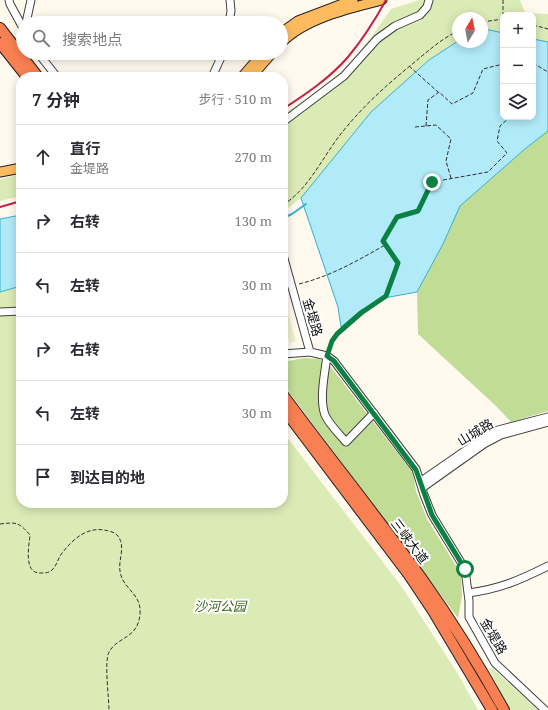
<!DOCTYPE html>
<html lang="zh">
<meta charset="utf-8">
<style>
:root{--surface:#fff;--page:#f7f7f7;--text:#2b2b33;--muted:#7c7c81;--line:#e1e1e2}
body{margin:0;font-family:"Noto Serif","Noto Sans SC",serif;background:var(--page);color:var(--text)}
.controls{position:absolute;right:12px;top:12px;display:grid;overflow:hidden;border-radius:8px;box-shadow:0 2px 10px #0003}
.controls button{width:36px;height:36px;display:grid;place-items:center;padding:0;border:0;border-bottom:1px solid var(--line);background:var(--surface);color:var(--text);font:20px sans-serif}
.compass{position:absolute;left:452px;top:12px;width:36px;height:36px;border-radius:50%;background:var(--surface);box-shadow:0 2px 10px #0003;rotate:10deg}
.stop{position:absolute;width:12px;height:12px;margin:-9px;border:3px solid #0b8043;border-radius:50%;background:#fff}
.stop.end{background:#0b8043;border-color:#fff;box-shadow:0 1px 4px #0008}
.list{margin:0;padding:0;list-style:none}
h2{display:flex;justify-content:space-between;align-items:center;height:52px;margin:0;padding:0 16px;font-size:17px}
h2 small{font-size:13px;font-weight:400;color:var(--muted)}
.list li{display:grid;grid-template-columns:26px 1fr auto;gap:12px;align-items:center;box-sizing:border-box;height:64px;padding:0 16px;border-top:1px solid var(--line)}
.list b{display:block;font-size:15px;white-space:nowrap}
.list p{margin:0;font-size:13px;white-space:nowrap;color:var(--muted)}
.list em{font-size:13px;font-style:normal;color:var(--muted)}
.icon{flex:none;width:22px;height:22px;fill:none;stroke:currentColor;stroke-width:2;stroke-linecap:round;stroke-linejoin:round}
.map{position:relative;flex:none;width:548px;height:710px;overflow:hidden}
.search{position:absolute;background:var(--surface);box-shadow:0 2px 10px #0003;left:16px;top:16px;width:272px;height:44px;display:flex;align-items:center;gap:10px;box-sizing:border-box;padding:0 14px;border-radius:22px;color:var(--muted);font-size:15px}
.panel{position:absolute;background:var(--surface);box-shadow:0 2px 10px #0003;left:16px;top:72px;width:272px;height:436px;border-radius:16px}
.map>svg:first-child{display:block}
</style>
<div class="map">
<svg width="548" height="710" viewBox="0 0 548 710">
<rect width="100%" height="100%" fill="#fff9ee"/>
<path fill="#dbebb6" d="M420,0H520L525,13L548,14V42L533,39V15H503V33L485,29L482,30V18H458V41L429,60L371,112L301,198L283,212V115L319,90L351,63L372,36L391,9Z
M21,174V196L0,201V179Z
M21,286V503H283V432L402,587L458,674L478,710H0V292Z
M492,668L538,710H509L489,669Z"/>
<path fill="#c1dc95" d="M548,131V411L511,422L496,406L418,334L417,292L443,244L460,206L526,148Z
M304,358L319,359L330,366L413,473L416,491L427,519L461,574L462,596L458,618L283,384V362Z"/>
<path fill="#ebf2c8" d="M283,296L296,341L290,343L283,320Z"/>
<path fill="#b1eaf8" stroke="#35afd2" d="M485,29L503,33V117H533V39L548,42V131L526,148L460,206L443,244L417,292L384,298L361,310L341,327L338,307L301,198L371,112L429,60L458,41L482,42V30Z
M21,215V286L0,292V219Z"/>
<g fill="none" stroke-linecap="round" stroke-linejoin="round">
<path stroke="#35afd2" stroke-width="2" d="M283,218L292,214L306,204"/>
<g stroke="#404040" stroke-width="9">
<path id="minor" d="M9,0L10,4L23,28
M26,23L31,0
M229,23L231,11L230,0
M38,53L57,77
M212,77L223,53
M283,122L344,76L377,39L395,26L420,15L427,7L429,0
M283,255L310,352L327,356L334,361L416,469L424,495L432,515L465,569L469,601V617L495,663L545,710
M0,312L21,311
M283,354L310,352
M327,356C325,372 319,399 325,415C329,424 339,434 346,442L374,413
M420,482L485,437L498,430L548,417
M422,488L484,444L501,435L548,422
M468,593C500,589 520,580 548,566"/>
</g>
<g stroke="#1e1e1e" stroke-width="11">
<path id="major" d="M281,33L298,21L353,0
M281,43C305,18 350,8 382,0
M242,77L263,53
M251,77L272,53
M0,172L21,168"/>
</g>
<g stroke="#1e1e1e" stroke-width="12">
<path id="highway" d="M0,28L38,77
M0,43L27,77
M283,395C329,457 377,517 422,579C452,621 479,665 504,710
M283,408L409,575L433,611L492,710"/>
</g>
<path stroke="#2f2f2f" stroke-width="1" stroke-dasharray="4 2" stroke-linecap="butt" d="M503,0V15
M482,22L503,19
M533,25L548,29
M533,63L548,72
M409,66L438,92
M426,126L428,100L439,92L452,104L473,93L483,69L503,64
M415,127L436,125L451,139L446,161L451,178
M283,205C311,187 323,155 344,130C365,104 390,82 416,61C429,50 443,38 458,31
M299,284C331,276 357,261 385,245
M329,349L332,341L337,334L361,313L386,296L398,263L383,241L397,217L418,211L432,182L488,172L507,153L497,141L500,126L510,117
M0,524C16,522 19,522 30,535C29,546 23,574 41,573C45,573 49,573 52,570C58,564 58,557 63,552C73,539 87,527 104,530C109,531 115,532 118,536C126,547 118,560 120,571C122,589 142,593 140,614C138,639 118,636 109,652C104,662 109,698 109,710"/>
<use href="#minor" stroke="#fff" stroke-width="7"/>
<use href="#major" stroke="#fdbb60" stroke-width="9"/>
<use href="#highway" stroke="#f98052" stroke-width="10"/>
<path stroke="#c22045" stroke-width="2" d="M283,109C306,94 330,78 348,57C363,39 375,20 386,0
M0,207L21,201"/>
</g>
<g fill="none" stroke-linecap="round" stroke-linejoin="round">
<path stroke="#0b8043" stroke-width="5" d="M432,182L418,211L397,217L383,241L398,263L386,296L361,313L337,334L332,341L327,356L334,361L416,470L432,515L465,569"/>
</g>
<g text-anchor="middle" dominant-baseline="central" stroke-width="4" stroke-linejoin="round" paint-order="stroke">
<g font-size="13" fill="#0d0d0d" stroke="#fff">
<text transform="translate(313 317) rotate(74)">金堤路</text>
<text transform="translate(475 432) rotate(-31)">山城路</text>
<text transform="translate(410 541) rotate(53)">三峡大道</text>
<text transform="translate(494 636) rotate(59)">金堤路</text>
</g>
<g font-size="13" font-style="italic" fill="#39671b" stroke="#fff">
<text x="220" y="606">沙河公园</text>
</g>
</g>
</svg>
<div class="controls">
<button>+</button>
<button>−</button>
<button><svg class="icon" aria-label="layers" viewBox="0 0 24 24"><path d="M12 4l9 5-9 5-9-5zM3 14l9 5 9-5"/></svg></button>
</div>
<svg class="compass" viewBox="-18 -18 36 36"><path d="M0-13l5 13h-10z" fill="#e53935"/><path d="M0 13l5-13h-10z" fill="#7c7c81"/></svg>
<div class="stop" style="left:465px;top:569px"></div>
<div class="stop end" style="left:432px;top:182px"></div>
<div class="search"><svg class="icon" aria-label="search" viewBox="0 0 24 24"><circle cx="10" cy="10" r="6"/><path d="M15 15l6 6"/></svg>搜索地点</div>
<section class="panel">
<h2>7 分钟<small>步行 · 510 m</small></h2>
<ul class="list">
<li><svg class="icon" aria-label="ahead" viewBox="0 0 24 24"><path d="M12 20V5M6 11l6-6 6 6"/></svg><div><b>直行</b><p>金堤路</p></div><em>270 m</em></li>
<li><svg class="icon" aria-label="right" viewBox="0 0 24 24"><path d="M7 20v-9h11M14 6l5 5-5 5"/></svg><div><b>右转</b></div><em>130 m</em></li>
<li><svg class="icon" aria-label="left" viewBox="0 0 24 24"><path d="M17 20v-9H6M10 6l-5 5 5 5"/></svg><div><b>左转</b></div><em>30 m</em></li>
<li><svg class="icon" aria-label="right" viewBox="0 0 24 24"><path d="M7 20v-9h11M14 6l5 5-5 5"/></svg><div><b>右转</b></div><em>50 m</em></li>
<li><svg class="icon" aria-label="left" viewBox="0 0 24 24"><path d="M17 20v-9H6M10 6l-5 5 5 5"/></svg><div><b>左转</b></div><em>30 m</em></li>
<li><svg class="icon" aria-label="arrive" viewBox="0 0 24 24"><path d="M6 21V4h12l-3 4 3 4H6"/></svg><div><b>到达目的地</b></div></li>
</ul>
</section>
</div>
